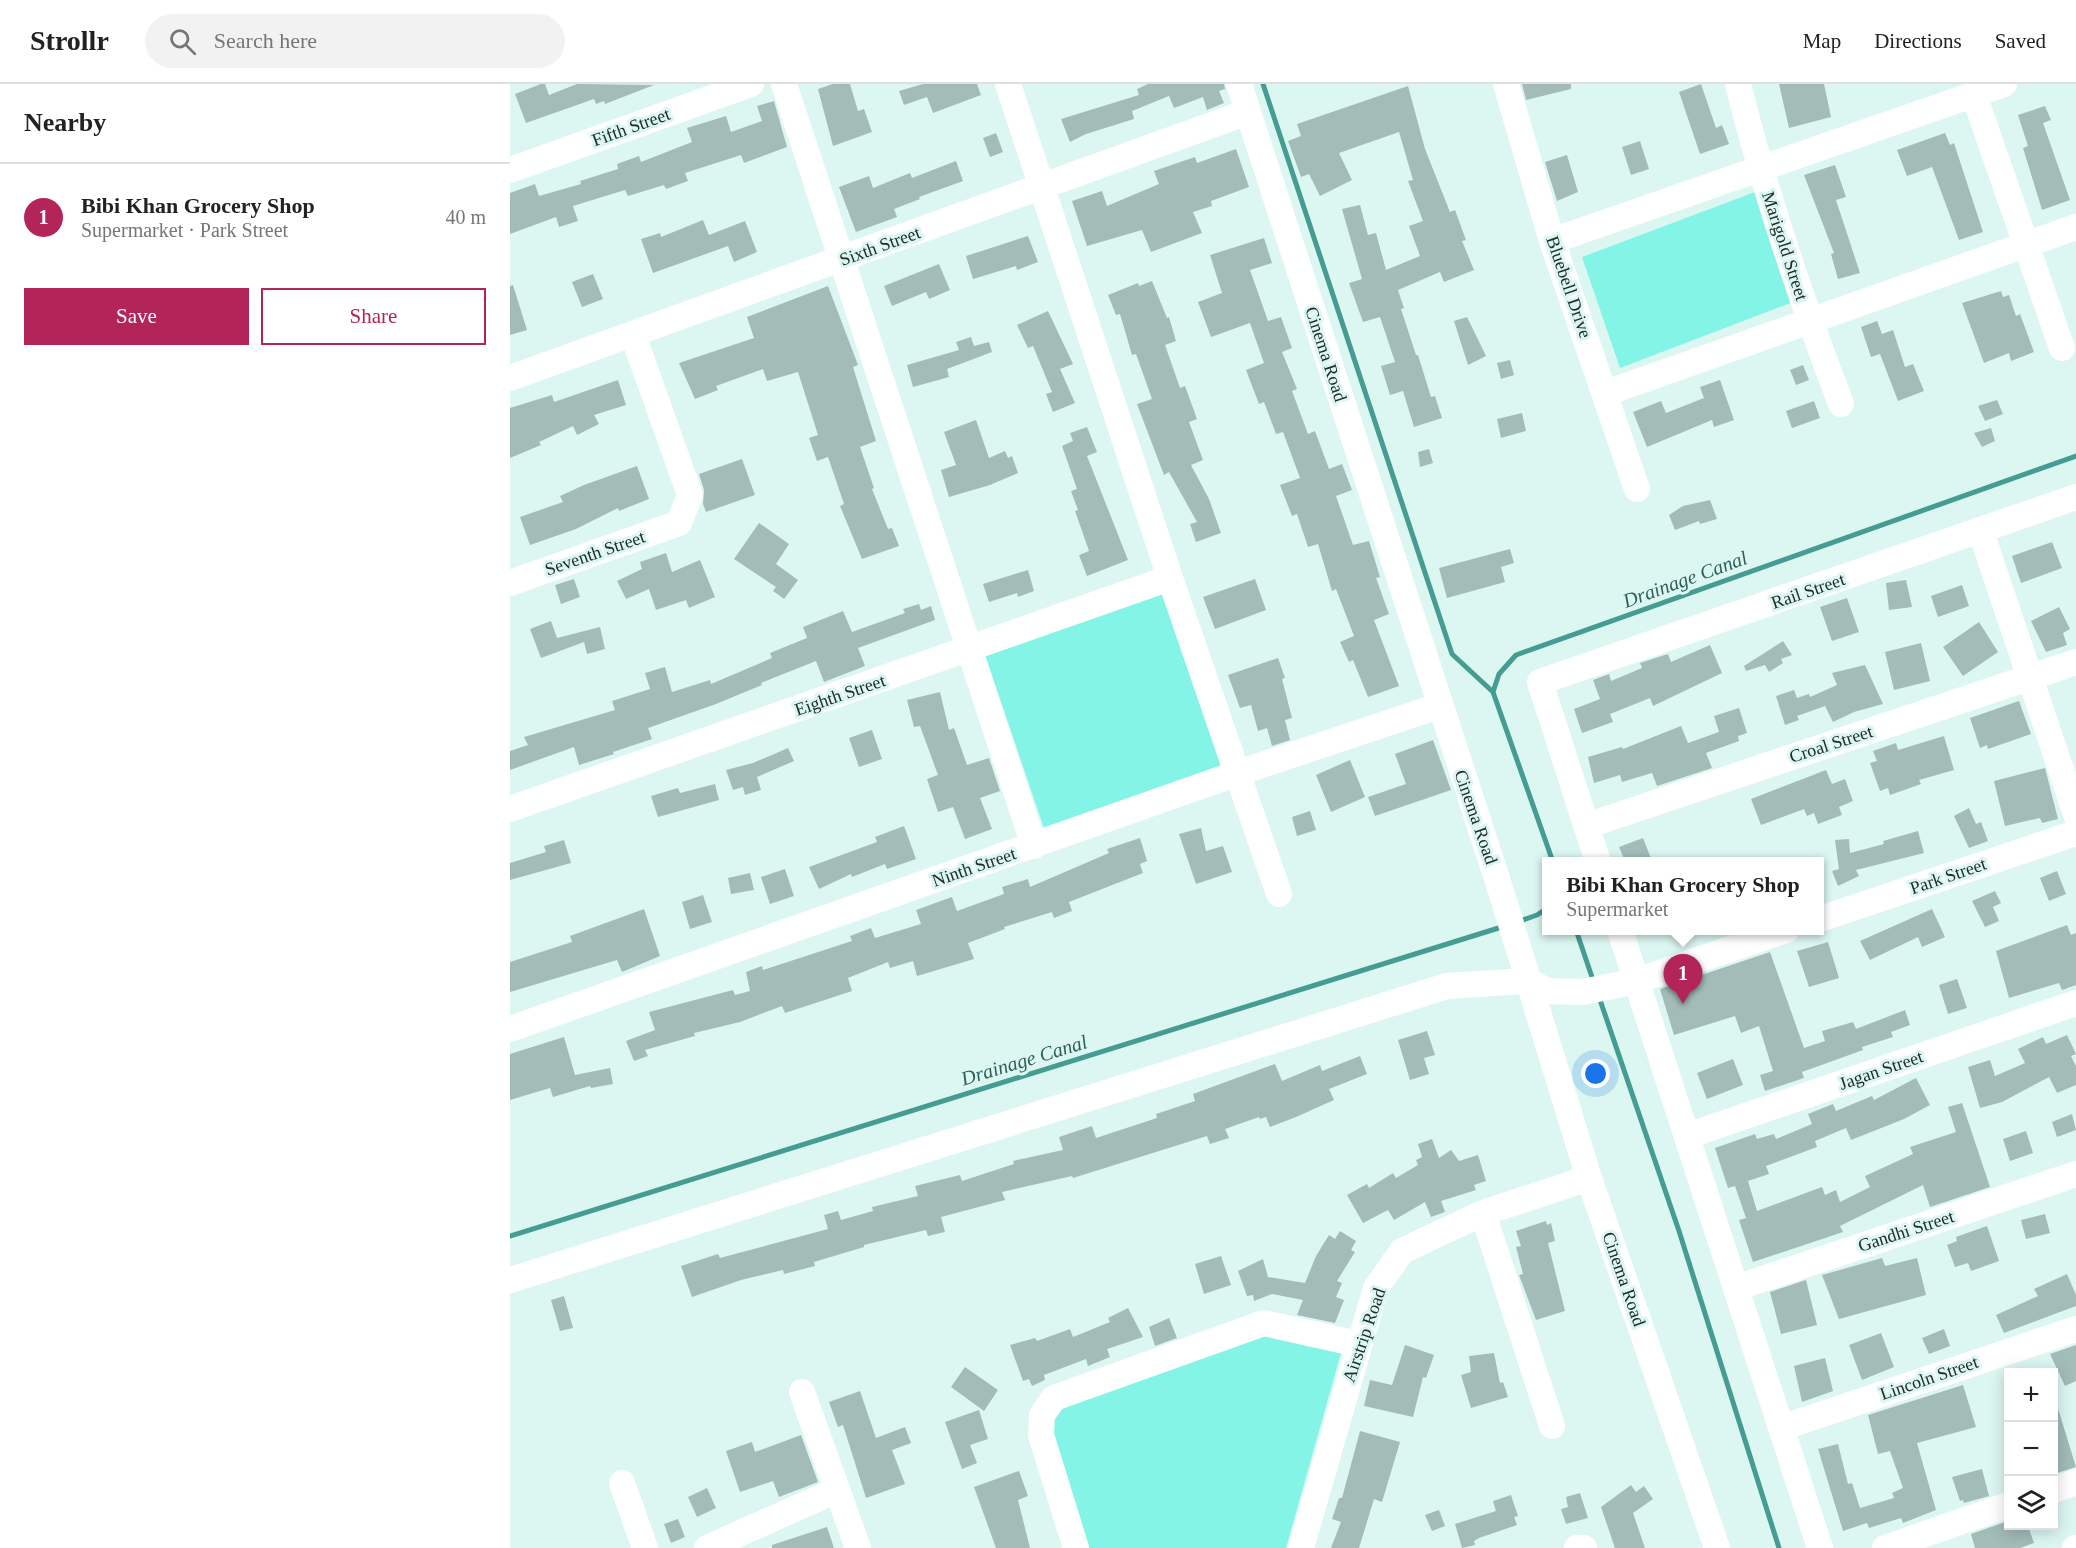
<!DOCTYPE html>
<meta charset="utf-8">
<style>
:root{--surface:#fff;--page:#f2f2f2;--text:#222;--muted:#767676;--line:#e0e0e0;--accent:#b32458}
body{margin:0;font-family:Georgia,serif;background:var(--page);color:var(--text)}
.controls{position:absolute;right:18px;bottom:18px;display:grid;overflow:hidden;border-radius:0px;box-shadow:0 3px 15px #0003}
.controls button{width:54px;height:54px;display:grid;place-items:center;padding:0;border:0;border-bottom:2px solid var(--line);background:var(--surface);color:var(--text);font:30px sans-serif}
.you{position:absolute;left:1086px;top:990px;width:21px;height:21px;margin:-15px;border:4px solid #fff;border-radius:50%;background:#1a73e8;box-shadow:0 0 0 9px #1a73e833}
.badge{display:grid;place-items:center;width:39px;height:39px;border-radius:50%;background:var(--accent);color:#fff;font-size:20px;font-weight:700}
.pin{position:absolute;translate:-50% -50px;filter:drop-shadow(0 2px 3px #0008)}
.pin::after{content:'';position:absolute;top:32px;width:21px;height:18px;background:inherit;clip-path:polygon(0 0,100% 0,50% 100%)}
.popup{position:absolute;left:1032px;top:773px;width:282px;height:78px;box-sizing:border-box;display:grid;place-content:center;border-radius:0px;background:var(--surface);filter:drop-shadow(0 2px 4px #0005);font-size:20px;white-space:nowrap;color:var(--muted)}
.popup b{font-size:22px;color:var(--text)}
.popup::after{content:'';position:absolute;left:50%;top:100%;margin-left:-12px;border:12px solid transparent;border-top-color:var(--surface)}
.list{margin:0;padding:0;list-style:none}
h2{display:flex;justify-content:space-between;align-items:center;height:78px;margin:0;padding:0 24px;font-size:26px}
h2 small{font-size:20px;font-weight:400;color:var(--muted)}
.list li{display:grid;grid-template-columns:39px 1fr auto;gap:18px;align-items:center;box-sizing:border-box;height:108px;padding:0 24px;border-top:2px solid var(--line)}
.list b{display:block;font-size:22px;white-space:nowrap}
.list p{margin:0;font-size:20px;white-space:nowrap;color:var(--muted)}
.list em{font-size:20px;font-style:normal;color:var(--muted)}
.actions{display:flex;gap:12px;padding:18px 24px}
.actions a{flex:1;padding:14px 0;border:2px solid var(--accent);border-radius:0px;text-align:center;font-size:21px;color:var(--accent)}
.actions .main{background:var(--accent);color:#fff}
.icon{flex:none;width:33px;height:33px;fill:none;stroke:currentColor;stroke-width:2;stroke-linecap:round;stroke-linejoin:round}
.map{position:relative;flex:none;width:1566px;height:1464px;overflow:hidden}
header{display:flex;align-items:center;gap:36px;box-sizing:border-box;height:84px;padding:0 30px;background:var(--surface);border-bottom:2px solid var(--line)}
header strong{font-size:28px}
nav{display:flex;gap:33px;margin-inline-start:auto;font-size:21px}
.search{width:420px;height:54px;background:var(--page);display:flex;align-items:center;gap:15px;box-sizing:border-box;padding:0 21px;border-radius:33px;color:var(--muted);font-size:22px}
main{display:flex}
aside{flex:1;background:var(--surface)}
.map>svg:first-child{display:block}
</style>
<header>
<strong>Strollr</strong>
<div class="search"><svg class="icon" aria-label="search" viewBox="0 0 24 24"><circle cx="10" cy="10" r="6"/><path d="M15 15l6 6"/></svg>Search here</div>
<nav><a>Map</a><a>Directions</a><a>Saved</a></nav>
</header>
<main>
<aside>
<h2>Nearby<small></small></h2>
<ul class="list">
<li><span class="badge">1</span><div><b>Bibi Khan Grocery Shop</b><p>Supermarket · Park Street</p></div><em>40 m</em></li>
</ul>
<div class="actions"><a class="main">Save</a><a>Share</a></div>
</aside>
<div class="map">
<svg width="1566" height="1464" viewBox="0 0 1566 1464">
<rect width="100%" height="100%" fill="#dcf7f2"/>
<path fill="#83f4e6" d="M1245,108L1283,218L1110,284L1072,173Z
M652,510L712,686L535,747L475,571Z
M754,1251L831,1269L776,1464H579L541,1340L554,1322Z"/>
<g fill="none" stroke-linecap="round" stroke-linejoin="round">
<path stroke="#449c92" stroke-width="5" d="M753,0L942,570L983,608
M1043,778L983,608L989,590L1006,571L1566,372
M1007,838L1027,831L1036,825
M1066,846L1084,899
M1088,910L1169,1147L1269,1464
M0,1152L995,842"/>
</g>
<path fill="#a3bcb8" d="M31,0H35L39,11L67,0L144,1L95,20L94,17L86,20L84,15L16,39L5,10Z
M323,0H340L348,27L354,25L362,48L323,62L308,5Z
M413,0H467L471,11L423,29L417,13L394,21L389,7Z
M638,0H714L715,5L709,7L714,19L697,26L693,13L664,24L659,12L622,27L624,35L576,50L560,58L551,35L629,11L627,5Z
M1012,0H1061V5L1016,16Z
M1191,0L1206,44L1212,41L1219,60L1190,70L1169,8Z
M1269,0H1314L1321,33L1279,44Z
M898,2L915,65L940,128L945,126L956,156L952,157L964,186L934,198L930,188L888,206L894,224L891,225L906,271H908L921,313L925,312L932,334L904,343L893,307L880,311L871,282L885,278L870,233L853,238L839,199L852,195L832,125L850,121L858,151L866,149L876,186L910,172L899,142L913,137L898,97L903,96L889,48L829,69L842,96L810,112L799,90L791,93L778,57L791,52L787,40Z
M264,17L277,63L234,79L231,71L175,89L178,97L156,105L154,101L118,112L115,106L63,122L68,137L49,143L46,133L0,150V109L25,100L29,112L71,100L70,97L108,85L107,80L129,72L131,78L182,58L177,44L216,32L221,48L252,37L247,22Z
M1535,22L1541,36L1533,39L1560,116L1532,126L1513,64L1518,62L1508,31Z
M486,49L493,68L480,73L473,54Z
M1435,49L1440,61L1444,59L1473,148L1449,156L1422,83L1397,92L1387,66Z
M1130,57L1139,85L1121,91L1112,63Z
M726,65L739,103L701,117L702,122L683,128L692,149L641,168L632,146L577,162L562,117L592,107L597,122L649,100L644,87L685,73L687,79Z
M1057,71L1068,108L1047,117L1035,78Z
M446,77L453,97L409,113L410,115L384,125L387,133L346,148L329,103L359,92L363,104L400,89L402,94Z
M1325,81L1336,113L1326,116L1350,189L1328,195L1321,170L1324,169L1294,91Z
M193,136L199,151L235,137L247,168L224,178L218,162L143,189L131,155L150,149L151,153Z
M518,152L528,178L507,186L506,182L463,195L456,172Z
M754,154L762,179L740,186L758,237L771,233L782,264L772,268L787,305L782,307L798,350L805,347L819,385L832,380L842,406L826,412L843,461L859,457L870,493L866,494L879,530L864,536L889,602L858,613L843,576L839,578L830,558L844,552L826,505L822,507L808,460L798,463L787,430L782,432L770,401L790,394L773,348L766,350L754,318L749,320L736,286L754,279L740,239L701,253L688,218L712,209L700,171Z
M429,180L440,206L419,215L416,208L382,222L374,202Z
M83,190L93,215L72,223L62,198Z
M642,197L657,234L659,233L666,257L655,261L670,304L675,302L687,335L679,338L693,376L681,381L699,415L711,449L686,458L680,440L687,438L659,388L654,391L627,320L642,315L626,270L622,271L610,230L606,231L598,211L628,199L629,202Z
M3,201L17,246L0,251V202Z
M318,202L348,281L343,283L366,357L350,363L364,404L362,405L378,445L382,444L389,462L352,475L330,422L334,420L318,373L307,377L299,354L308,351L288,288L257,297L253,285L206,302L208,306L185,315L169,279L244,254L237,233Z
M1491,207L1493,213L1499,211L1506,232L1510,230L1524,268L1501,277L1499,269L1474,279L1452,219Z
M538,227L563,280L550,285L565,319L543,328L536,310L542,308L523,262L518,264L507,241Z
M957,233L976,272L958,281L944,237Z
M1367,237L1372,250L1383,246L1395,283L1403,280L1414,307L1388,317L1370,270L1361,273L1351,243Z
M461,253L464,262L479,258L482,268L437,285L439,293L403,303L397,281L449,266L446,258Z
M1000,276L1004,291L991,295L987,279Z
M1293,281L1299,296L1286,301L1280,286Z
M108,296L116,321L84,331L89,340L67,351L63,342L29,358L31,361L0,374V324L42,311L44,318Z
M1210,296L1224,336L1204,343L1202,336L1137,363L1123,328L1151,317L1156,329L1194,314L1190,303Z
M1487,316L1493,330L1475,337L1468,322Z
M1304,317L1310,334L1282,344L1276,327Z
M1012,329L1016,347L991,354L987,335Z
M466,336L479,374L495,367L498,374L502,372L508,389L480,401L439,413L431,386L446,381L434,348Z
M577,343L587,368L577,372L618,476L577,492L569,471L579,467L565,427L568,426L561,407L567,405L552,362L563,357L560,349Z
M1481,344L1485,357L1472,363L1464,349Z
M919,365L923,379L910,383L908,368Z
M232,375L245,411L196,428L193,420L194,406L189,390Z
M127,382L139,415L109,427L108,424L66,445L20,461L10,433L53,418L50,412L74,401Z
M1200,416L1207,435L1190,440L1189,437L1165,446L1159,431L1173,422Z
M249,439L279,460L266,480L288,496L274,515L263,507L266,503L224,475Z
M1542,458L1552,484L1511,499L1502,472Z
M1000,465L1004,479L991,483L995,498L937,514L929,484Z
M156,469L162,488L190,476L205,513L179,524L176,516L146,526L139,505L116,515L107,497L132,485L130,478Z
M518,486L524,507L508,513L507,509L479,518L473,500Z
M64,495L70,513L51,520L45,501Z
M745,495L756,526L705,545L693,513Z
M1396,496L1402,523L1379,526L1376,499Z
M1452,501L1459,522L1428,533L1421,512Z
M1337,514L1349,548L1322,557L1310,523Z
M409,520L411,526L421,522L425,536L348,564L355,582L314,598L306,577L251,599L252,601L206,620L138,644L142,655L103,668L104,670L69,681L64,663L0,686V667L18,661L14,653L105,626L102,617L140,605L135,589L155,583L162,608L200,596L201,600L262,574L260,569L297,554L293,543L333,527L342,548L395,529L393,525Z
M1549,523L1560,545L1553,549L1557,561L1536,568L1521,537Z
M41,537L47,554L90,543L95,565L77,570L74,558L31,574L20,545Z
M1469,538L1488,568L1453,592L1433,563Z
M1273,557L1282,571L1271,575L1273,579L1259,588L1255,581L1236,587L1234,582Z
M1411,559L1420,597L1384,606L1375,568Z
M1200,561L1212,589L1143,622L1140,614L1100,630L1103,638L1072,649L1064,625L1090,615L1083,596L1099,590L1101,597L1132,584L1130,579L1158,570L1161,578Z
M768,574L775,594L772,595L782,634L775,636L780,656L762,662L757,644L748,647L741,621L730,624L718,591Z
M1355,581L1373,620L1344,628L1323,638L1315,622L1287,632L1289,636L1275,641L1266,612L1284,606L1287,614L1299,610L1300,613L1327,601L1322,589Z
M430,608L439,646L444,644L457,681L479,674L490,707L470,714L482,745L455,755L443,723L428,728L417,695L428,691L410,642L404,643L397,616Z
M1509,617L1521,650L1478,665L1477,661L1470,664L1460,634Z
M1229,624L1237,649L1228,652L1229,657L1196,669L1202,684L1147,702L1142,689L1112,698L1110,691L1084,699L1078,673L1112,663L1113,665L1171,642L1178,659L1209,648L1204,632Z
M362,646L372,675L349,683L339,654Z
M1434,652L1444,686L1409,696L1411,700L1380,711L1378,704L1370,707L1360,679L1367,677L1363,667L1386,659L1388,666Z
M923,656L941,706L865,732L858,713L896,700L885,670Z
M278,664L284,677L247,693L251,706L235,711L233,703L223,706L216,686L243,679Z
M840,676L855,713L821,728L806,691Z
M1535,684L1548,735L1532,739L1530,734L1495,742L1484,697Z
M1316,686L1322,700L1335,695L1343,717L1329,723L1332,731L1308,740L1304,729L1297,732L1294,725L1251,741L1241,715Z
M205,700L209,716L148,733L141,712L168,704L170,709Z
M1459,724L1466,740L1471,738L1478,757L1459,764L1444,732Z
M800,727L806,746L787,752L782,733Z
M394,742L406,775L377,785L375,780L342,793L341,790L309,805L299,783L367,758L365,753Z
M691,744L696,767L713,762L722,788L686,800L669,750Z
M1408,747L1414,769L1346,786L1349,792L1328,802L1322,787L1329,785L1325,756L1339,755L1340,769L1374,760L1373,757Z
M630,754L637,777L630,780L633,789L559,818L562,827L544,834L542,828L494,843L495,845L458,859L464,875L407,892L403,877L380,884L378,878L338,894L342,907L275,929L272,922L230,938L184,949L185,952L135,966L138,972L124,977L116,957L145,946L139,928L223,906L225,911L240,907L236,888L252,882L253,886L342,857L340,852L361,844L365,854L411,840L406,826L442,813L447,827L494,810L492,803L518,795L520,803L599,769L597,765Z
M1133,754L1142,777H1115L1109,763Z
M54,756L61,779L0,796V779L36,768L34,762Z
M275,785L284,812L260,820L251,793Z
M1547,787L1556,810L1539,817L1530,794Z
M240,789L244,806L221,810L218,794Z
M1485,807L1491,819L1483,823L1489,837L1475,843L1462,817Z
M193,811L202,838L180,845L172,818Z
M134,825L150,872L112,888L107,876L0,908V878L62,858L60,852Z
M1422,825L1435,853L1412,863L1408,853L1360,876L1350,857Z
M1557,841L1561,851L1566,849V901L1552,906L1549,899L1499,914L1486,867Z
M1318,858L1329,894L1299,903L1287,867Z
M1260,868L1294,964L1315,957L1312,947L1343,938L1346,945L1395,926L1400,941L1381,948L1383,953L1352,963L1353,966L1292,988L1294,994L1255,1007L1250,991L1263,987L1249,942L1231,949L1225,932L1164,951L1150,905Z
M1447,895L1457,924L1438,930L1429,901Z
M917,947L925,971L914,974L919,990L900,996L888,956Z
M1557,951L1566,970L1561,972L1566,982V1001L1547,1009L1539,993L1492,1018L1470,1024L1458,983L1480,976L1485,992L1515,979L1508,965L1533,953L1536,960Z
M54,953L65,991L100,984L103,1000L81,1004L80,1002L43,1013L40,1004L0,1016V970Z
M850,972L857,990L819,1005L824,1016L786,1033L760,1043L756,1033L750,1035L749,1033L715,1045L719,1054L700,1060L697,1052L563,1094L562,1092L492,1108L495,1116L431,1133L435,1148L418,1152L416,1146L354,1161V1163L304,1178L305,1182L274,1190L273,1186L231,1196L182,1213L171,1182L208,1170L210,1174L318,1145L314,1131L328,1127L331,1136L363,1127L362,1123L408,1112L405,1102L450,1091L452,1097L504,1080L503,1077L553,1066L549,1053L582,1042L586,1054L647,1034L646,1030L685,1017L683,1010L765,980L772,997L810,981L812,987Z
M1223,975L1233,1001L1197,1015L1187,989Z
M1406,994L1420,1021L1394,1035L1341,1056L1336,1044L1305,1057L1307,1063L1256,1082L1259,1090L1238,1097L1247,1127L1312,1103L1315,1111L1326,1106L1330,1118L1360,1103L1355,1092L1403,1070L1400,1063L1446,1048L1438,1023L1452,1019L1480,1103L1420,1123L1413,1101L1330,1142L1333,1148L1243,1178L1229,1136L1236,1134L1225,1102L1218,1104L1205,1064L1245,1050L1247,1055L1264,1050L1266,1055L1302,1040L1298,1030L1323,1020L1326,1027L1362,1012L1364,1016Z
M1562,1030L1566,1046L1547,1053L1542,1038Z
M1516,1047L1523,1069L1500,1077L1493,1055Z
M922,1055L929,1074L941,1066L949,1077L968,1071L976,1097L964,1101L966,1106L931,1117L935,1128L921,1133L915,1118L884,1136L878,1126L853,1139L837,1111L857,1100L859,1104L883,1089L886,1094L908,1081L906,1076L912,1073L908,1060Z
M1535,1130L1540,1149L1516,1155L1511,1136Z
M1036,1137L1037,1141L1041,1139L1045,1157L1038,1159L1055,1227L1026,1236L1009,1191L1013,1190L1006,1163L1011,1162L1006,1147Z
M1477,1142L1489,1177L1461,1187L1458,1179L1445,1183L1437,1161L1447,1157L1446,1153Z
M830,1147L846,1157L841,1166L845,1168L827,1197L832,1199L826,1213L834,1216L825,1239L787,1231L793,1216L762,1210L744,1217L743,1211L737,1212L728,1187L753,1175L758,1193L795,1199L806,1172L819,1151L825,1155Z
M711,1172L721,1201L694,1210L685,1180Z
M1372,1174L1375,1182L1407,1174L1416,1211L1329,1235L1312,1191Z
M1557,1190L1566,1211V1222L1494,1249L1486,1231L1528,1212L1524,1205Z
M1296,1196L1307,1241L1271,1250L1260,1208Z
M54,1212L63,1244L50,1247L41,1216Z
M618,1224L633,1253L597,1265L600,1273L578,1282L576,1275L534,1291L535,1296L522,1302L519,1295L513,1297L500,1261L525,1254L527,1257L560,1245L563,1253L600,1238L598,1234Z
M659,1234L667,1254L645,1262L639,1243Z
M1434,1245L1440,1262L1419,1270L1412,1254Z
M1371,1249L1384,1283L1352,1296L1339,1261Z
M895,1261L924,1271L916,1294L913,1293L903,1333L854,1322L860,1296L882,1301Z
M1566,1261V1297L1555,1302L1540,1270Z
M984,1269L990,1299L993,1298L998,1313L961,1324L951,1291L961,1288L959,1272Z
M1315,1274L1323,1307L1292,1318L1284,1282Z
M455,1283L488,1306L474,1327L441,1303Z
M1453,1301L1466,1343L1407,1359L1426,1426L1393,1439L1391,1434L1359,1444L1357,1439L1333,1447L1308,1365L1328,1360L1338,1400L1342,1399L1350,1424L1384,1414L1382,1409L1393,1404L1380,1367L1368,1370L1358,1331Z
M350,1307L366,1354L395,1343L401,1359L382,1366L395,1400L356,1414L333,1341L328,1343L319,1318Z
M1546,1318L1566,1383L1544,1390V1319Z
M469,1326L478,1355L460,1361L467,1379L452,1385L435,1338Z
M850,1347L890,1358L872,1418L864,1415L849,1464H821L831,1438L822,1435L829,1414H832Z
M291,1351L308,1398L269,1413L263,1397L230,1408L216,1367L242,1358L245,1368Z
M1472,1385L1479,1412L1454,1419L1453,1416L1450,1417L1442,1393Z
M509,1387L518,1412L508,1416L520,1464H486L464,1403Z
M1121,1401L1126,1408L1134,1402L1143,1415L1123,1429L1135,1464H1105L1091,1423Z
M197,1404L206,1424L187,1433L178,1413Z
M1070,1409L1078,1434L1056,1440L1051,1425L1058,1423L1056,1413Z
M1001,1411L1008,1432L1004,1433L1007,1441L969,1454L964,1457L965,1461L952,1464L945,1440L986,1427L983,1417Z
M929,1426L935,1442L922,1447L915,1431Z
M168,1435L175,1453L161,1459L154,1440Z
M1498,1437V1442H1518L1524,1459L1510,1464H1465L1461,1450Z
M317,1443L324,1464H262V1461Z"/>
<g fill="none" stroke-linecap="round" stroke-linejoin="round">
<path stroke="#fff" stroke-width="26" d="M274,0L524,762
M498,0L660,494L769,810
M729,0L990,804L1079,1094L1207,1464
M996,0L1042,157L1127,405
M1228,0C1255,109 1291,215 1331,320
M1464,11L1552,264
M0,86L241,0
M1042,157L1494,0
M0,294L738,28
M1096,309L1566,143
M1471,448L1566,730
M0,499L169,439L180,411L123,251
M0,725L660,494
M1076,742L1566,578
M1088,778L1030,598L1566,413
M1310,835L1566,749
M1110,846L1310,1464
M0,945L728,689L929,622
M1177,1052L1566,919
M973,1129L1042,1342
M0,1196L937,902L1017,897L1038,907L1073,908L1126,897L1276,846
M1226,1204L1566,1090
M292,1308L348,1464
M1271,1344L1566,1245
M112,1399L135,1464
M1544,1406L1566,1398
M197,1464L327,1406
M566,1464L531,1351L532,1331L544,1314L754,1239L848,1260
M791,1464L866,1204L892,1167L973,1129L1079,1094
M1067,1464H1074
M1375,1464L1498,1421
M1565,1464H1566"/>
</g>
<g text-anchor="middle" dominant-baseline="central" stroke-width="6" stroke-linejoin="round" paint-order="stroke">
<g font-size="18" fill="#212b29" stroke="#dcf7f2">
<text transform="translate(121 43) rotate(-20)">Fifth Street</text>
<text transform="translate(370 162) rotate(-20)">Sixth Street</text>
<text transform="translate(1275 162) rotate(72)">Marigold Street</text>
<text transform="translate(1059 203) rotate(71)">Bluebell Drive</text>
<text transform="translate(816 270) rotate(72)">Cinema Road</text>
<text transform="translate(85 469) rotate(-19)">Seventh Street</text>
<text transform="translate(1298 507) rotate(-19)">Rail Street</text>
<text transform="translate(330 611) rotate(-19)">Eighth Street</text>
<text transform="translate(1321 660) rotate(-18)">Croal Street</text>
<text transform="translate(966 733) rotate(71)">Cinema Road</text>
<text transform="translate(464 783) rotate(-19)">Ninth Street</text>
<text transform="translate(1438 792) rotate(-19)">Park Street</text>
<text transform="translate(1371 986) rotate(-19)">Jagan Street</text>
<text transform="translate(1396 1147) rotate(-18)">Gandhi Street</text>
<text transform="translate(1114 1195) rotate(71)">Cinema Road</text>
<text transform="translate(854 1251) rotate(-71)">Airstrip Road</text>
<text transform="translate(1419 1294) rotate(-19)">Lincoln Street</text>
</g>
<g font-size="20" font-style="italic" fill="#2c5f58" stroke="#dcf7f2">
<text transform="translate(1175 495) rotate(-20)">Drainage Canal</text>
<text transform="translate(514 976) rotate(-17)">Drainage Canal</text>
</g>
</g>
</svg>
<div class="controls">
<button>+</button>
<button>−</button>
<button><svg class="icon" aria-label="layers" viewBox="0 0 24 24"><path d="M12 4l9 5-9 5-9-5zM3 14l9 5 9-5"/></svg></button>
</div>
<div class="you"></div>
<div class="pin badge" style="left:1173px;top:920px">1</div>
<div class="popup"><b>Bibi Khan Grocery Shop</b>Supermarket</div>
</div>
</main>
